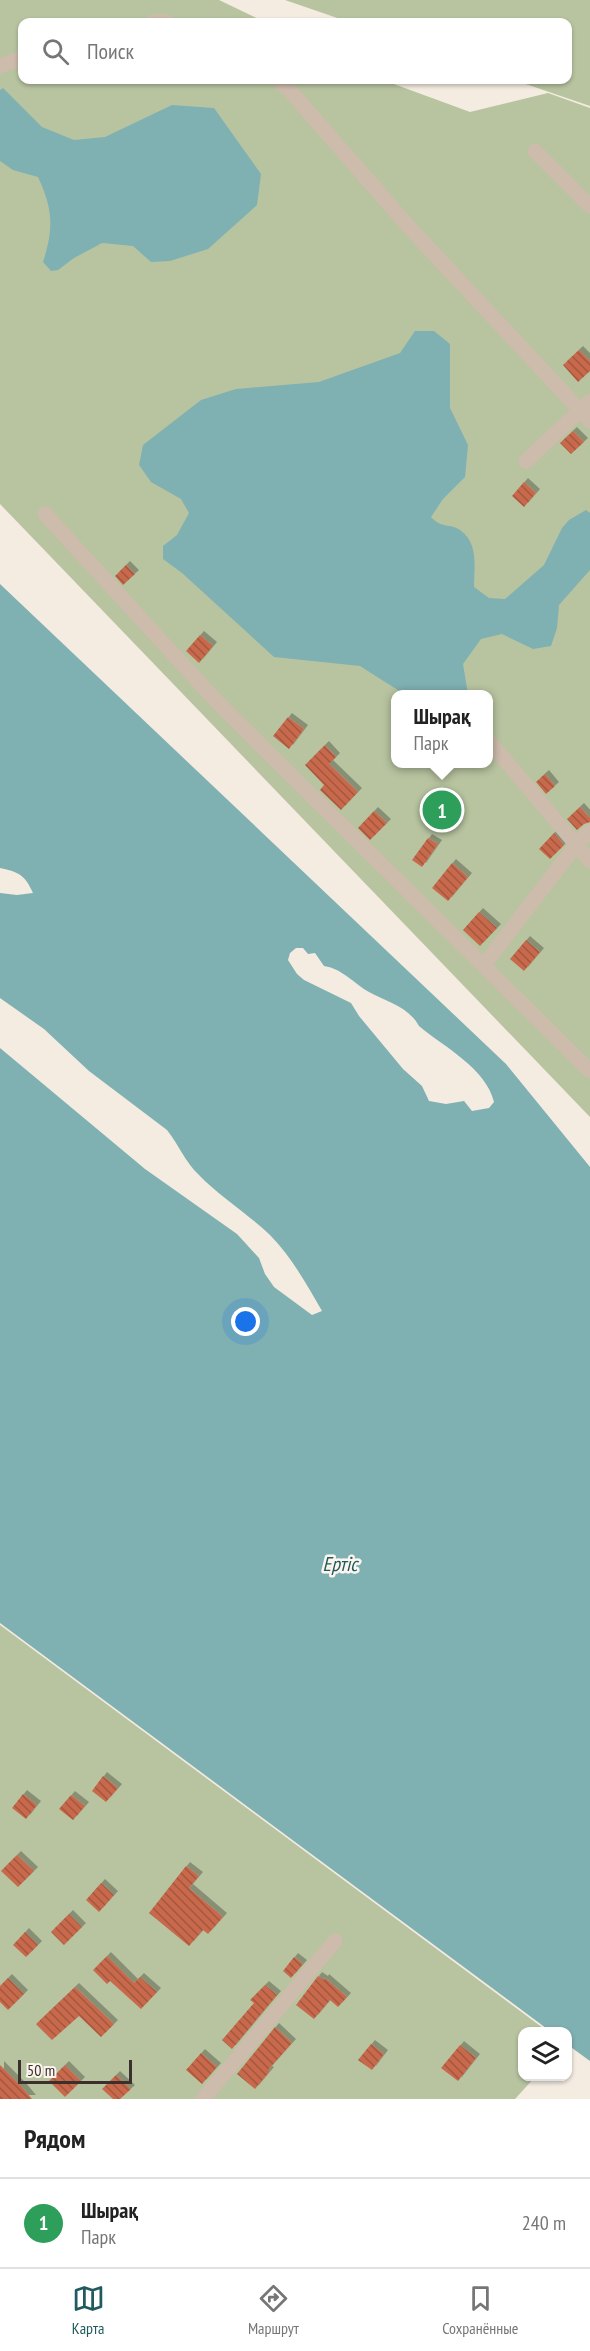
<!DOCTYPE html>
<html lang="ru">
<meta charset="utf-8">
<style>
:root{--surface:#fff;--page:#f2f2f2;--text:#222;--muted:#767676;--line:#e0e0e0;--accent:#1f5a5e}
body{margin:0;font-family:"PT Sans Narrow",sans-serif;background:var(--page);color:var(--text)}
.controls{position:absolute;right:18px;bottom:18px;display:grid;overflow:hidden;border-radius:12px;box-shadow:0 2px 4px #0004}
.controls button{width:54px;height:54px;display:grid;place-items:center;padding:0;border:0;border-bottom:2px solid var(--line);background:var(--surface);color:var(--text);font:30px sans-serif}
.scale{position:absolute;left:18px;bottom:15px;width:114px;box-sizing:border-box;padding-left:6px;border:3px solid #3b302b;border-top:0;font-size:16px;line-height:21px;white-space:nowrap;color:#3b302b;-webkit-text-stroke:4px #fbf5ee;paint-order:stroke}
.you{position:absolute;left:246px;top:1322px;width:21px;height:21px;margin:-15px;border:4px solid #fff;border-radius:50%;background:#1a73e8;box-shadow:0 0 0 9px #1a73e833}
.badge{display:grid;place-items:center;width:39px;height:39px;border-radius:50%;background:var(--accent);color:#fff;font-size:20px;font-weight:700}
.pin{position:absolute;translate:-50% -50%;border:3px solid #fff;box-shadow:0 2px 6px #0006}
.popup{position:absolute;left:391px;top:690px;width:102px;height:78px;box-sizing:border-box;display:grid;place-content:center;border-radius:12px;background:var(--surface);filter:drop-shadow(0 2px 4px #0005);font-size:20px;white-space:nowrap;color:var(--muted)}
.popup b{font-size:22px;color:var(--text)}
.popup::after{content:'';position:absolute;left:50%;top:100%;margin-left:-12px;border:12px solid transparent;border-top-color:var(--surface)}
.list{margin:0;padding:0;list-style:none}
h2{display:flex;justify-content:space-between;align-items:center;height:78px;margin:0;padding:0 24px;font-size:26px}
h2 small{font-size:20px;font-weight:400;color:var(--muted)}
.list li{display:grid;grid-template-columns:39px 1fr auto;gap:18px;align-items:center;box-sizing:border-box;height:90px;padding:0 24px;border-top:2px solid var(--line)}
.list b{display:block;font-size:22px;white-space:nowrap}
.list p{margin:0;font-size:20px;white-space:nowrap;color:var(--muted)}
.list em{font-size:20px;font-style:normal;color:var(--muted)}
.icon{flex:none;width:33px;height:33px;fill:none;stroke:currentColor;stroke-width:2;stroke-linecap:round;stroke-linejoin:round}
.map{position:relative;flex:none;width:590px;height:2099px;overflow:hidden}
.search{position:absolute;background:var(--surface);box-shadow:0 2px 4px #0004;left:18px;right:18px;top:18px;height:66px;display:flex;align-items:center;gap:15px;box-sizing:border-box;padding:0 21px;border-radius:12px;color:var(--muted);font-size:22px}
.sheet{height:168px;background:var(--surface)}
nav{display:flex;justify-content:space-around;align-items:center;box-sizing:border-box;height:84px;border-top:2px solid var(--line);background:var(--surface);font-size:16px;color:var(--muted)}
nav a{display:grid;justify-items:center;gap:3px}
nav .on{color:var(--accent)}
.map>svg:first-child{display:block}
</style>
<div class="map">
<svg width="590" height="2099" viewBox="0 0 590 2099">
<defs>
<pattern id="building-back-hatch" width="6" height="6" patternUnits="userSpaceOnUse" patternTransform="scale(1.5)"><rect width="6" height="6" fill="#c8694b"/><path d="M-1 5l2 2M0 0l6 6M5-1l2 2" fill="none" stroke="#a4573f"/></pattern>
<filter id="shadow"><feDropShadow dx="4" dy="-4" stdDeviation="0" flood-color="#0004"/></filter>
</defs>
<rect width="100%" height="100%" fill="#f4ebe1"/>
<path fill="#b8c4a0" fill-rule="evenodd" d="M0,0H219L265,22H22V80H383L470,112L548,93L590,108V1117L0,504ZM396,694H488V764H396Z
M285,0H590V106L514,80H568V22H349Z
M0,1625L547,2031L522,2032V2076L535,2077L515,2099H0Z"/>
<path fill="#7fb0b2" fill-rule="evenodd" d="M3,88L42,127L74,140L105,137L172,105L214,108L261,174L257,205L208,249L170,261L151,262L133,246L102,243L74,258L58,270L51,271L43,262C54,228 53,209 38,177L13,170L0,161V90Z
M415,331H434L450,344V408L468,445L465,477L443,499L431,517C442,529 450,523 460,530C479,543 474,568 474,587L489,598L505,599L544,565L562,528L569,520L586,510L590,513V570L559,605L557,628L551,646L533,649L502,634L481,639L463,664L468,694H404L360,666L274,657L182,573L163,559V546L177,535L189,513L181,499L151,482L139,465L143,445L201,400L236,389L319,382L400,353Z
M0,584L506,1064L590,1167V2061L568,2045V2032L550,2031L0,1623V1048L145,1169L237,1234L259,1258L265,1274L274,1287L312,1315L322,1311C307,1285 291,1256 270,1235C247,1213 220,1197 199,1175C185,1162 179,1145 167,1130L89,1071L44,1029L0,998V893L17,895L33,893C25,875 19,872 0,868ZM296,948H303L308,954L315,953L324,966C343,969 353,983 369,992C387,1002 408,1006 419,1026C444,1047 486,1068 494,1102L489,1108L472,1111L464,1101L446,1104L429,1101L422,1086L403,1069L359,1016L351,1003L304,980L297,974L288,960L290,953Z"/>
<path fill="url(#building-back-hatch)" filter="url(#shadow)" d="M579,350L590,361V371L578,382L563,365Z
M573,431L584,442L571,454L560,443Z
M524,482L536,493L524,507L512,496Z
M126,565L135,574L123,585L115,576Z
M200,635L213,646L199,663L186,651Z
M288,717L304,729L289,749L273,736Z
M325,745L336,757L329,764L358,792L341,810L320,790L324,785L305,765Z
M545,774L555,786L546,794L536,782Z
M580,807L590,818V822L584,824L577,830L567,819Z
M374,811L387,823L370,840L358,828Z
M554,833L564,845L550,859L539,849Z
M428,838L438,844L422,867L412,860Z
M452,863L468,877L448,901L432,888Z
M479,912L497,928L480,946L463,930Z
M526,940L540,952L524,971L510,959Z
M103,1776L118,1788L106,1802L92,1791Z
M23,1794L37,1805L26,1819L12,1808Z
M71,1795L85,1806L73,1820L59,1809Z
M17,1855L34,1871L18,1887L1,1871Z
M186,1866L199,1876L189,1888L223,1917L208,1934L203,1930L189,1946L149,1913Z
M101,1883L114,1895L99,1912L86,1900Z
M69,1914L82,1927L64,1945L51,1932Z
M25,1932L38,1945L26,1957L13,1945Z
M107,1956L134,1983L140,1977L157,1992L141,2009L110,1981L107,1984L93,1970Z
M294,1957L303,1964L291,1978L283,1971Z
M318,1976L324,1980L325,1978L347,1997L338,2007L330,2000L314,2019L296,2005Z
M8,1978L24,1994L8,2010L0,2002V1986Z
M265,1985L277,1995L232,2049L222,2040L254,2003L250,2000Z
M75,1987L114,2024L101,2037L79,2016L52,2040L36,2024Z
M275,2027L292,2043L268,2070L270,2071L255,2089L237,2074Z
M371,2044L384,2054L372,2070L358,2060Z
M460,2045L476,2058L458,2081L441,2068Z
M201,2053L217,2067L202,2084L186,2070Z
M0,2065L22,2087L32,2099H0Z
M65,2065L81,2081L65,2097L49,2081Z
M116,2075L131,2089L120,2099H113L102,2089Z"/>
<g fill="none" stroke-linecap="round" stroke-linejoin="round">
<path stroke="#cdbbac" stroke-width="15" d="M153,22H166
M0,66L22,58
M278,80L292,93L409,227L590,421
M535,151L590,206
M526,461L590,401
M45,514L219,704L590,1071
M488,740L590,861
M484,965L576,845L590,831
M203,2099L335,1941"/>
</g>
<g text-anchor="middle" dominant-baseline="central" stroke-width="5" stroke-linejoin="round" paint-order="stroke">
<g font-size="20" font-style="italic" fill="#1f5a5e" stroke="#fbf5ee">
<text x="340" y="1564">Ертіс</text>
</g>
</g>
</svg>
<div class="controls">
<button><svg class="icon" aria-label="layers" viewBox="0 0 24 24"><path d="M12 4l9 5-9 5-9-5zM3 14l9 5 9-5"/></svg></button>
</div>
<div class="scale">50 m</div>
<div class="you"></div>
<div class="pin badge" style="left:442px;top:810px;background:#2e9e5b">1</div>
<div class="popup"><b>Шырақ</b>Парк</div>
<div class="search"><svg class="icon" aria-label="search" viewBox="0 0 24 24"><circle cx="10" cy="10" r="6"/><path d="M15 15l6 6"/></svg>Поиск</div>
</div>
<section class="sheet">
<h2>Рядом<small></small></h2>
<ul class="list">
<li><span class="badge" style="background:#2e9e5b">1</span><div><b>Шырақ</b><p>Парк</p></div><em>240 m</em></li>
</ul>
</section>
<nav>
<a class="on"><svg class="icon" aria-label="map" viewBox="0 0 24 24"><path d="M3 6l6-2 6 2 6-2v14l-6 2-6-2-6 2zM9 4v14M15 6v14"/></svg>Карта</a>
<a><svg class="icon" aria-label="directions" viewBox="0 0 24 24"><path d="M12 3l9 9-9 9-9-9zM9 14v-3h6M13 9l2 2-2 2"/></svg>Маршрут</a>
<a><svg class="icon" aria-label="saved" viewBox="0 0 24 24"><path d="M7 4h10v16l-5-4-5 4z"/></svg>Сохранённые</a>
</nav>
